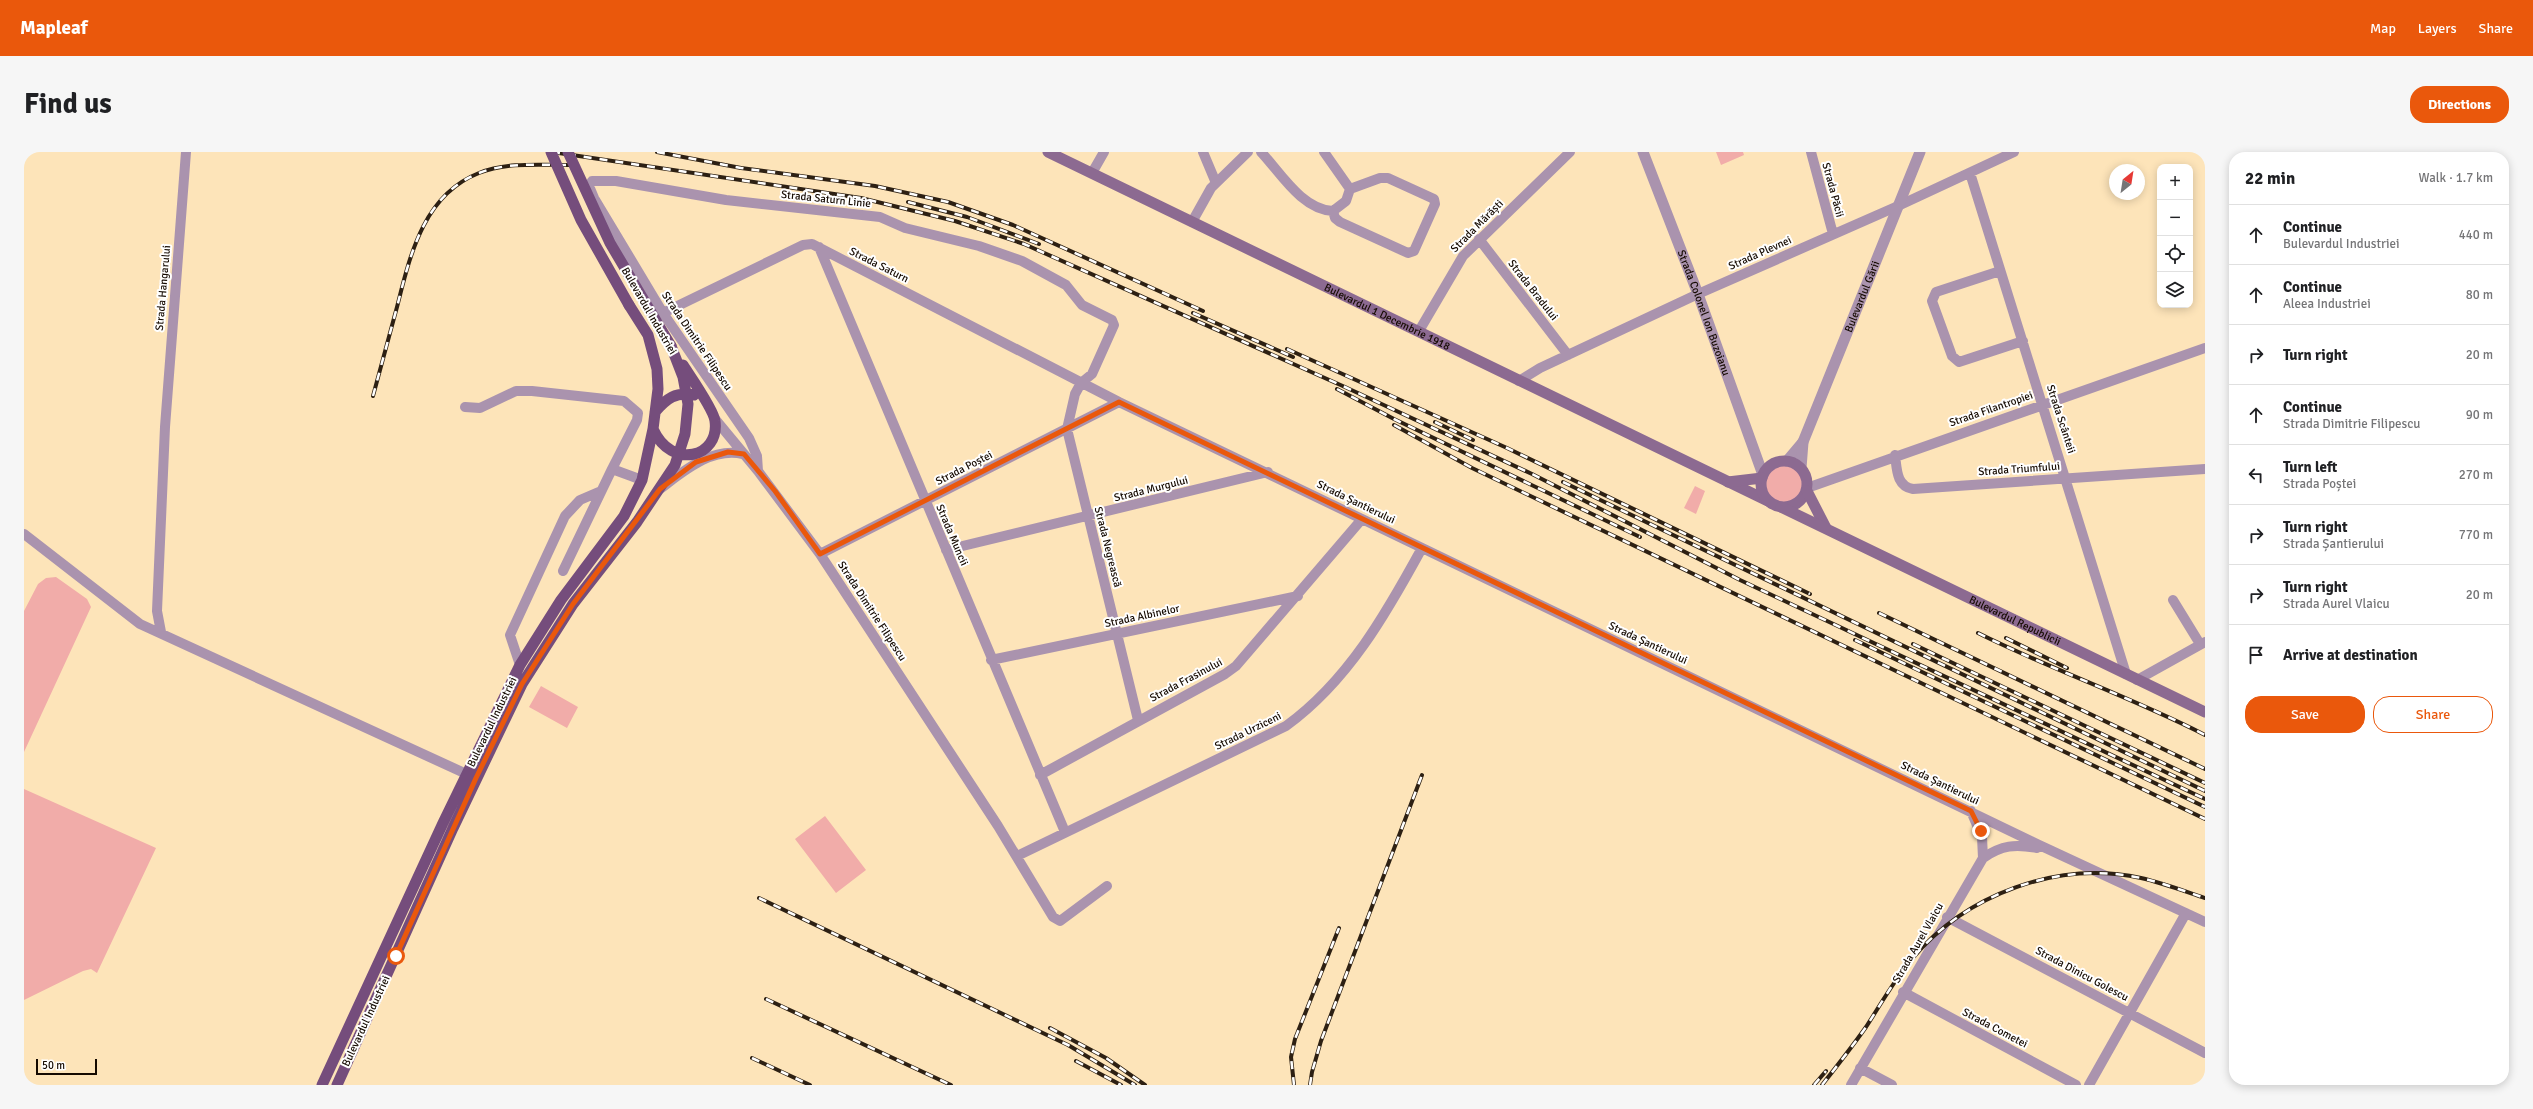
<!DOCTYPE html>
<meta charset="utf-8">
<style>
:root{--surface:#fff;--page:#f6f6f6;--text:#202124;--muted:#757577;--line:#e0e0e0;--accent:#ea580c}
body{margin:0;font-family:Signika,sans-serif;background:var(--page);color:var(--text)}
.controls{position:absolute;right:12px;top:12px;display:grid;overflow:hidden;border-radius:8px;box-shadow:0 2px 10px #0003}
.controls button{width:36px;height:36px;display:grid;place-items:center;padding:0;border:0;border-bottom:1px solid var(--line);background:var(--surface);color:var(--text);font:20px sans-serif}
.compass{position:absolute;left:2085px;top:12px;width:36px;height:36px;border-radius:50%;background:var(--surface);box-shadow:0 2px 10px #0003;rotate:30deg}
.scale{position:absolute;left:12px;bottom:10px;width:61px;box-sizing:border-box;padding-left:4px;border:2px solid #150a00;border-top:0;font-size:11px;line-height:14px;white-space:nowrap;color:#150a00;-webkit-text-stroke:3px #fff;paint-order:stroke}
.stop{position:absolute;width:12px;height:12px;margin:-9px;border:3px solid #ea580c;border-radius:50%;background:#fff}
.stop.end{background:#ea580c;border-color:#fff;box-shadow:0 1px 4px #0008}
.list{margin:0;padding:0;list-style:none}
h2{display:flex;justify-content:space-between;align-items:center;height:52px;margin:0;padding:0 16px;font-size:17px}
h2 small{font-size:13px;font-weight:400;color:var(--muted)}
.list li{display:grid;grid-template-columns:26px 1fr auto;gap:12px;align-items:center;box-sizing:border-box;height:60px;padding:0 16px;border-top:1px solid var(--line)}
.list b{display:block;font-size:15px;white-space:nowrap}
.list p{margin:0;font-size:13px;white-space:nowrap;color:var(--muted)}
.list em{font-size:13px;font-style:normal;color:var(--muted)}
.actions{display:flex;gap:8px;padding:12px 16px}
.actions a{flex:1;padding:9px 0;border:1px solid var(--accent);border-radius:16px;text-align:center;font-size:14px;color:var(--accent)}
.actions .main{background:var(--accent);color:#fff}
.icon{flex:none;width:22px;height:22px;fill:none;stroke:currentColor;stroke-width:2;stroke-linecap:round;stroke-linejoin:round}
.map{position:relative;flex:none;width:2181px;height:933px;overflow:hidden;border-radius:16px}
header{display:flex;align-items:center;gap:24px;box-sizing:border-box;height:56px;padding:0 20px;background:var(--accent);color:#fff}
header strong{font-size:19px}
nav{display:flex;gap:22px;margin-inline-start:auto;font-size:14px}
.intro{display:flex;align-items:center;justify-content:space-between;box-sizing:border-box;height:96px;padding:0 24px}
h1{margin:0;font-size:28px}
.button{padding:10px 18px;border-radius:16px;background:var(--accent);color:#fff;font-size:14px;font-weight:700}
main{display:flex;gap:24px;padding:0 24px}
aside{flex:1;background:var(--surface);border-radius:16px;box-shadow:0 2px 10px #0003}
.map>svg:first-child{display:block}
</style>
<header>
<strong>Mapleaf</strong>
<nav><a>Map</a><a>Layers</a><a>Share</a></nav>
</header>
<div class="intro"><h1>Find us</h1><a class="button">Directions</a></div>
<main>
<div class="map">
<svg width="2181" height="933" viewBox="0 0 2181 933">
<rect width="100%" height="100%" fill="#fde4b9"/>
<path fill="#f1aca9" d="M1692,0H1719L1720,3L1697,13Z
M1742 332a18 18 0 1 1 36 0a18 18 0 1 1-36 0Z
M1671,334L1681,339L1672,362L1660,356Z
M32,425L63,447L67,455L0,600V459L14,432L22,426Z
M517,534L554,555L543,576L505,555Z
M0,637L132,696L73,821L67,817L59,819L0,848Z
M801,664L842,718L812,741L771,687Z"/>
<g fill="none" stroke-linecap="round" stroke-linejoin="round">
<path stroke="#aa93ae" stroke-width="10" d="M1179,0L1192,31
M1237,0C1256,20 1278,58 1309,59L1322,49L1326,37L1300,0
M1787,0L1809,82
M1068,21L1080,0
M1946,21L2102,522
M1309,59L1311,66L1316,70L1384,101L1390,99L1411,52L1410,47L1364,26H1356L1326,37
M1168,70L1187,36L1224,0
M1455,87L1544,203
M795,95L1041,680
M1976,119L1912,140L1908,149L1928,204L1935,210L1999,189
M639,161L779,93L788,92L1095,250L2013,692L2181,770
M1395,179L1439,104L1546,0
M1495,229L1516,216L1674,142L1874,54L1990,0
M441,255L456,256L492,239H508L600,249L614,261L613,268L588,317L618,328
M691,267L734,319
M1871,303C1873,317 1872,334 1889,337L2181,317
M1783,336L2181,196
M636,337C660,319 687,295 719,302
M0,382L116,472L449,625
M922,398L1244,320
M796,402L1095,250
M539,419L588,317
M2149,448L2176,492
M137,480L133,459L141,275L162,0
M967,508L1274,444
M496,513L486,483L541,364L556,348L577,339
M2113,528L2181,490
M1016,623L1201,522L1212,514L1338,367
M993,704L1262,574C1324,529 1362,462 1398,396
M1959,706C1978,693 1991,692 2013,696
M1083,734L1036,769L1029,765L974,674L796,402L734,319L733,304L725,286L639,161L570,46L565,34L568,29H592L702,48L856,65L881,76L955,94L998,109L1042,133L1058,153L1088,168L1090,173L1068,222L1057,231L1051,242L1043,277L1114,568
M1923,765L2181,901
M1879,840L2052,933
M1836,916L1868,933
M1827,933L1959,706L1958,685L1947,659
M2065,933L2162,761"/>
<g stroke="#aa93ae" stroke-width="11">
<path id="s1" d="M1619,0L1674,142L1739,323"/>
<path d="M1763,309L1779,290"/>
<path id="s2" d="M1777,316L1779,290L1896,0"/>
</g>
<g stroke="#8c6a91" stroke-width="11">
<path id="s3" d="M1024,0L1744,349"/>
<circle cx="1760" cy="332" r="23"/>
<path d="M1704,330L1738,326"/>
<path d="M1783,339L1802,376"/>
<path id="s4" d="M1757,355L2181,560"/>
</g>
<path stroke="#754d7c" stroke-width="11" d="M631,260C642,247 652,239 670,243
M629,277C648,319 696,305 691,269C690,258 666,224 659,213
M298,933L419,671L496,513L537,448L600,364L618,328L629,277L634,237L633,217L624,183L605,153
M313,933L429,676L498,532L549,452L613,370L651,313L661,282L664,252L659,225L647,194"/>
<g stroke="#2d2013" stroke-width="4">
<path id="rail" d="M528,0L837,46L931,69L1000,92L1321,235L1508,322L1716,428L2181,647
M633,0L717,16L851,34L924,50L989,73L1179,159
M884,50L943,65L1015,92
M1169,161L1269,205
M1263,197L1483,296L1786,442
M1313,237L1370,267L1616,385
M349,244C357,214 365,185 373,155C386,104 399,43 455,21C483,10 515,13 545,13
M1411,270L1449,288
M1370,273L1448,316L2181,667
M1539,330L2181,639
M1855,461L2181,617
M1954,481C2028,518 2107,545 2181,583
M1982,486L2043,516
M1831,488L2181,655
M1889,492L2181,631
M735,746L1044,893L1111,933
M742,847L927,933
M1026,876L1082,906L1121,933
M728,906L786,933
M1052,909L1097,933
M1270,933L1267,905L1271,887L1315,776
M1286,933L1288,920L1297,889L1398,623
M1790,933L1802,919
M1798,933C1813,914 1828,895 1842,875C1857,852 1870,828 1888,807C1942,742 2034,708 2117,726C2139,731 2160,739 2181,746"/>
</g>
<use href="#rail" stroke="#fff" stroke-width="2.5" stroke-dasharray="8" stroke-linecap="butt"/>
<path stroke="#754d7c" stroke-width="11" d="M527,0L557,68L605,153
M544,0L586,91L647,194"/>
</g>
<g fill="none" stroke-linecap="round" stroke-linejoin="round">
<path stroke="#ea580c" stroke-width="5" d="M372,804L452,626L498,532L549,452L636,337L672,310L704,300L720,302L751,339L796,402L1095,250L1947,659L1957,679"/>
</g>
<g text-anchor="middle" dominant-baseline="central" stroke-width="4" stroke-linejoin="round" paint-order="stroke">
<g font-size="11" fill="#150a00" stroke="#fff">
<text transform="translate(1809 38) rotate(75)">Strada Păcii</text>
<text transform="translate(802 47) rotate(6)">Strada Saturn Linie</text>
<text transform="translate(1453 74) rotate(-45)">Strada Mărăști</text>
<text transform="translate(1736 101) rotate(-24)">Strada Plevnei</text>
<text transform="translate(855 113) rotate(27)">Strada Saturn</text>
<text transform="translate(139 136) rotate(-85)">Strada Hangarului</text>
<text transform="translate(1509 138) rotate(52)">Strada Bradului</text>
<text stroke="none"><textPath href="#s2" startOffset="183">Bulevardul Gării</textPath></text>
<text transform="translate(625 159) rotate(60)">Bulevardul Industriei</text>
<text stroke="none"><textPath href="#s1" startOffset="172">Strada Colonel Ion Buzoianu</textPath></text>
<text stroke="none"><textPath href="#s3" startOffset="377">Bulevardul 1 Decembrie 1918</textPath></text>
<text transform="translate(673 189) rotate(56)">Strada Dimitrie Filipescu</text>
<text transform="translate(1967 257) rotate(-19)">Strada Filantropiei</text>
<text transform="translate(2037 267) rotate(72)">Strada Scânteii</text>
<text transform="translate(940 316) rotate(-27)">Strada Poștei</text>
<text transform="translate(1995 317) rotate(-4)">Strada Triumfului</text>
<text transform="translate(1127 337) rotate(-14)">Strada Murgului</text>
<text transform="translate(1332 350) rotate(26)">Strada Șantierului</text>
<text transform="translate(928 383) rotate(67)">Strada Muncii</text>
<text transform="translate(1084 395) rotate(76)">Strada Negrească</text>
<text transform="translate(848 459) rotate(57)">Strada Dimitrie Filipescu</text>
<text transform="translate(1118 464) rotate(-12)">Strada Albinelor</text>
<text stroke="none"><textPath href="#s4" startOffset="260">Bulevardul Republicii</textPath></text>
<text transform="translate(1624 491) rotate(25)">Strada Șantierului</text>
<text transform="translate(1162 528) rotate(-28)">Strada Frasinului</text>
<text transform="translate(468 570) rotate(-64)">Bulevardul Industriei</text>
<text transform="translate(1224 579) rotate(-26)">Strada Urziceni</text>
<text transform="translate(1916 631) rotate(26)">Strada Șantierului</text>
<text transform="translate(1894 791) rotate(-60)">Strada Aurel Vlaicu</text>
<text transform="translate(2058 822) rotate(28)">Strada Dinicu Golescu</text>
<text transform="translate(342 869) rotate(-65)">Bulevardul Industriei</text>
<text transform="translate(1971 876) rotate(28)">Strada Cometei</text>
</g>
</g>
</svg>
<div class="controls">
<button>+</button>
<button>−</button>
<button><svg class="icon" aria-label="locate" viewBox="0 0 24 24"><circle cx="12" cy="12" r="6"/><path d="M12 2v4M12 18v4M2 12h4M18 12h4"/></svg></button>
<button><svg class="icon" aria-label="layers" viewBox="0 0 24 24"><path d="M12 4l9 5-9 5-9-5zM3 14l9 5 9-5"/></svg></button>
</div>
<svg class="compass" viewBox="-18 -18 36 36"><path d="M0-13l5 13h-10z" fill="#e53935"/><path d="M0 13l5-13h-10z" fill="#757577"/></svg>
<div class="scale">50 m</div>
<div class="stop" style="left:372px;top:804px"></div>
<div class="stop end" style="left:1957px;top:679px"></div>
</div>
<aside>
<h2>22 min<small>Walk · 1.7 km</small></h2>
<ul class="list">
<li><svg class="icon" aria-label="ahead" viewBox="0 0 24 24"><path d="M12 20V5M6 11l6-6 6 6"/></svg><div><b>Continue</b><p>Bulevardul Industriei</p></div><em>440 m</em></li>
<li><svg class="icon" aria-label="ahead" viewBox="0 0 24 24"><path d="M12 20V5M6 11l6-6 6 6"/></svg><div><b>Continue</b><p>Aleea Industriei</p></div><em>80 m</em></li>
<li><svg class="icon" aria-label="right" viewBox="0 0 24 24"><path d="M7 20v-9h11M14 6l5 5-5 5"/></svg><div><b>Turn right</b></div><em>20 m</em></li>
<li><svg class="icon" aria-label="ahead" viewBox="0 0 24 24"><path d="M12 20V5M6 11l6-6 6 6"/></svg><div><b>Continue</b><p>Strada Dimitrie Filipescu</p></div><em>90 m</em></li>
<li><svg class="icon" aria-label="left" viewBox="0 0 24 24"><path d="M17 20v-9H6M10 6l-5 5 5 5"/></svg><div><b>Turn left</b><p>Strada Poștei</p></div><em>270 m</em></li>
<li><svg class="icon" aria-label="right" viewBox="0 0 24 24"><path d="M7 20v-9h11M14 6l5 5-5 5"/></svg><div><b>Turn right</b><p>Strada Șantierului</p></div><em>770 m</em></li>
<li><svg class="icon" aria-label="right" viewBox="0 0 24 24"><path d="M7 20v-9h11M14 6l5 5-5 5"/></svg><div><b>Turn right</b><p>Strada Aurel Vlaicu</p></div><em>20 m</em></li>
<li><svg class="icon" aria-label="arrive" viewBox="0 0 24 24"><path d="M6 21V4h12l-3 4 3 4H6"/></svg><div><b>Arrive at destination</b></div></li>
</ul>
<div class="actions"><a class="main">Save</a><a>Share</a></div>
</aside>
</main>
